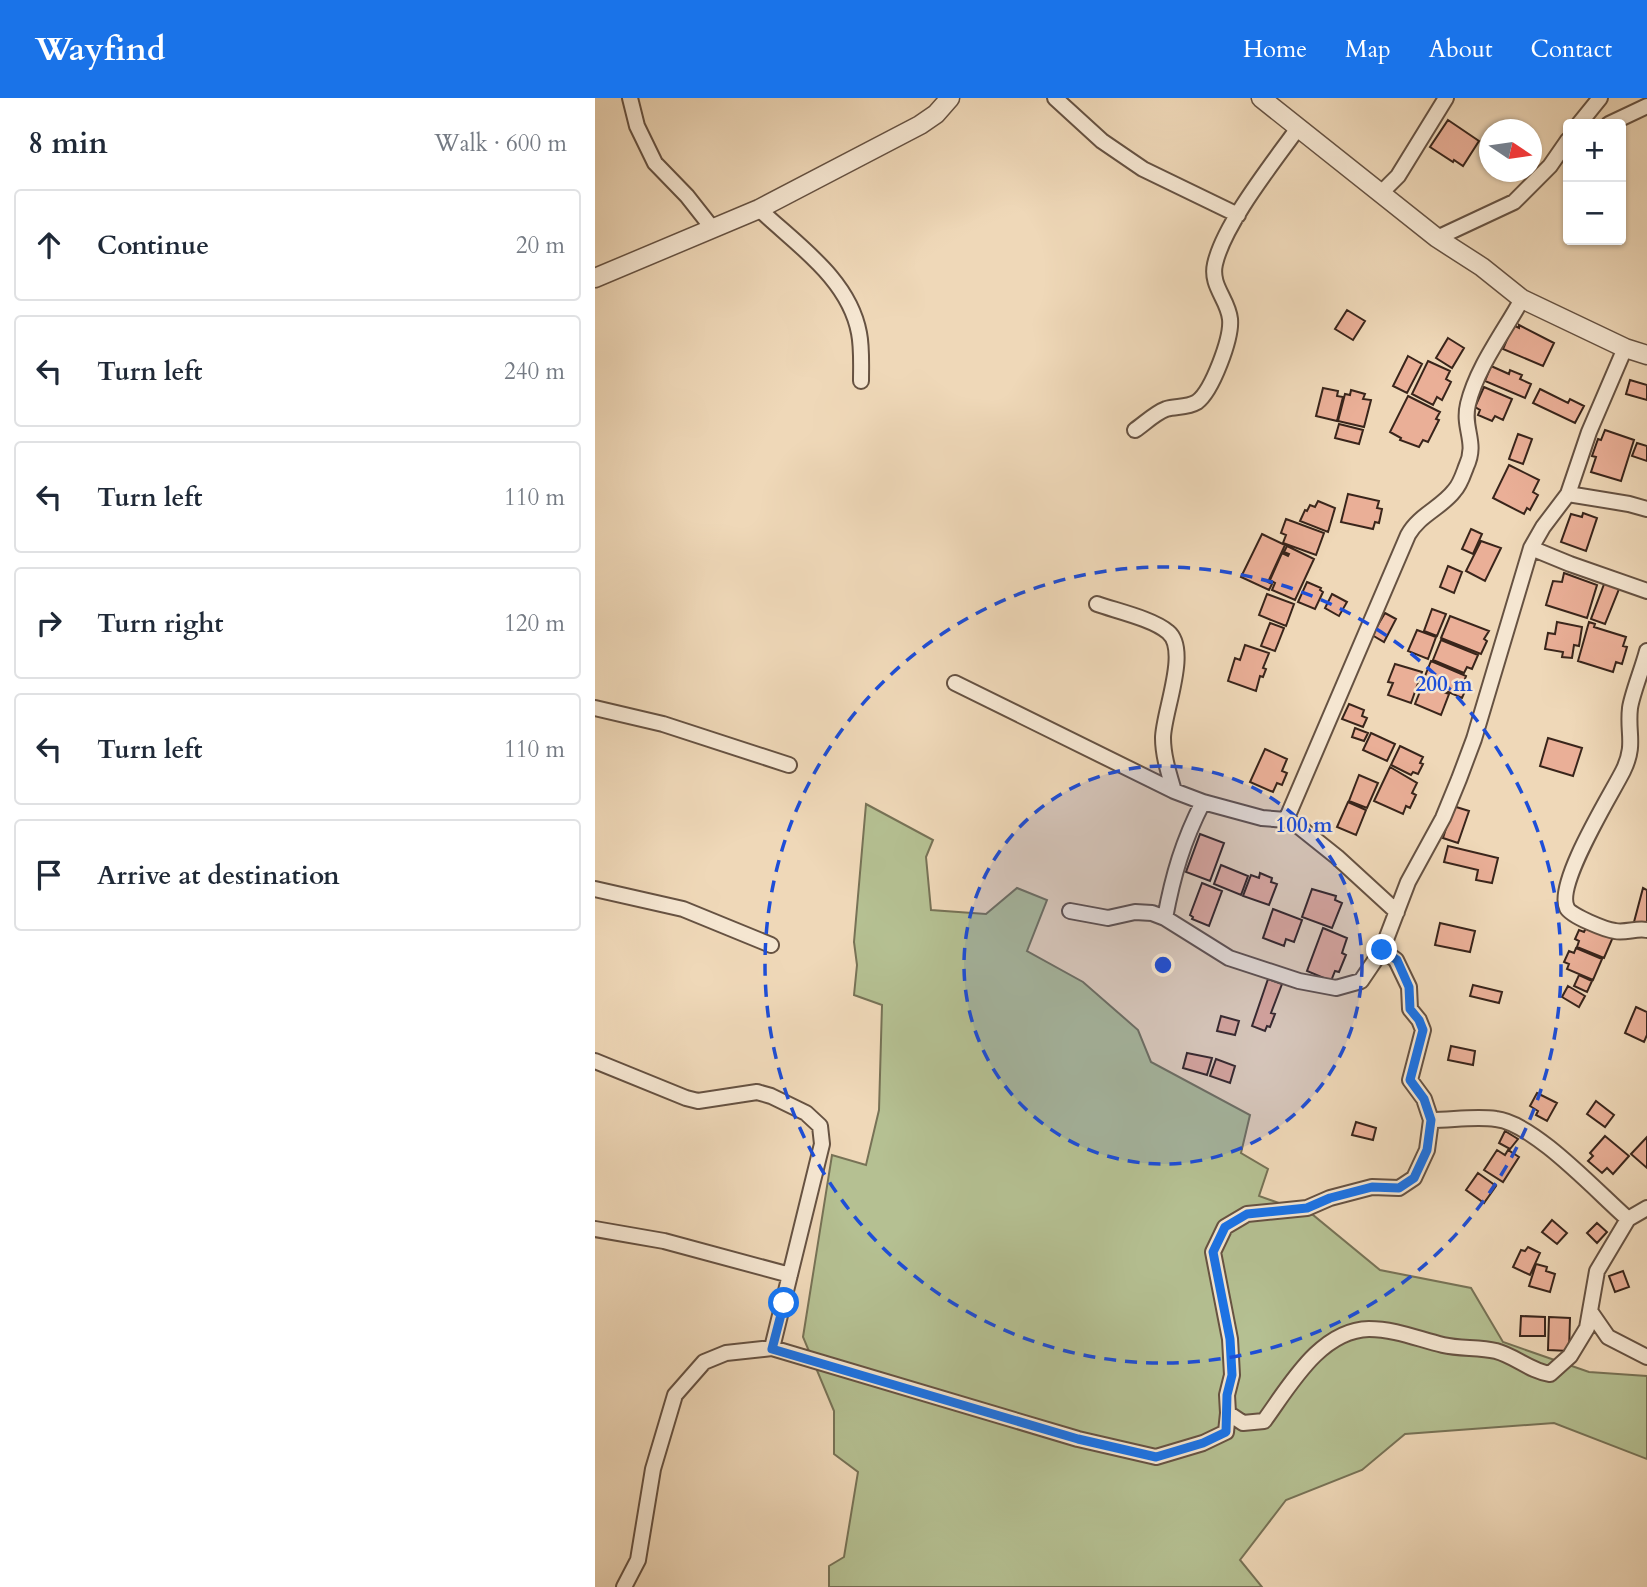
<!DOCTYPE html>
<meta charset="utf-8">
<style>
:root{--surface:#fff;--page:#f6f6f7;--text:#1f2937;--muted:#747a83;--line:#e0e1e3;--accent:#1a73e8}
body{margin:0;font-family:Cardo,serif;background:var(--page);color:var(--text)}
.controls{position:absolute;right:21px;top:21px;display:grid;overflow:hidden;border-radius:7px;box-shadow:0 2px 5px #0004}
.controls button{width:63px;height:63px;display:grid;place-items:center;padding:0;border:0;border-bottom:2px solid var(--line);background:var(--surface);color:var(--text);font:35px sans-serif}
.compass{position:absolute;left:884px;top:21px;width:63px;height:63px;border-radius:50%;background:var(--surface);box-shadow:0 2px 5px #0004;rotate:103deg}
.stop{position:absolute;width:21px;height:21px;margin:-16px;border:5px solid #1a73e8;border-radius:50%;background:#fff}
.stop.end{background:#1a73e8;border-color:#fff;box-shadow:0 2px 7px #0008}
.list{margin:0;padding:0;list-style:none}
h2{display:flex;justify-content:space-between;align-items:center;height:91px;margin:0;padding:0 28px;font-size:30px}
h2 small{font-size:23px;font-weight:400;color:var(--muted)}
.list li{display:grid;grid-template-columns:46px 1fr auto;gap:21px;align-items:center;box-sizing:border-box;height:112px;margin:0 14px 14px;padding:0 14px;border:2px solid var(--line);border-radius:7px}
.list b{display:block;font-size:26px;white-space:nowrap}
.list em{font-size:23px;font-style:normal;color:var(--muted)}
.icon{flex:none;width:38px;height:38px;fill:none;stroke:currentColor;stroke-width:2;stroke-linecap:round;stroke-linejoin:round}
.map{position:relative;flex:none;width:1052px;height:1489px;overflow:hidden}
header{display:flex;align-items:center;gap:42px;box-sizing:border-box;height:98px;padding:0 35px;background:var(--accent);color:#fff}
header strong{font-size:33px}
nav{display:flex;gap:38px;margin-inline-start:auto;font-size:24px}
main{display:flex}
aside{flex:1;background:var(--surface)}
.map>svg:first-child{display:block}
</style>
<header>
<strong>Wayfind</strong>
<nav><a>Home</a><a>Map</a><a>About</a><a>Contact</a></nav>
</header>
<main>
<aside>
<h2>8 min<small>Walk · 600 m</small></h2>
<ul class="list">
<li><svg class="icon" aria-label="ahead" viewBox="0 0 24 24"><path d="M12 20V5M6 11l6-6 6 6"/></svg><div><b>Continue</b></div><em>20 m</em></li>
<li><svg class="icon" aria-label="left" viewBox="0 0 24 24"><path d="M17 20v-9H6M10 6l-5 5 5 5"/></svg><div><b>Turn left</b></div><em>240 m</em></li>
<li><svg class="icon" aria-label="left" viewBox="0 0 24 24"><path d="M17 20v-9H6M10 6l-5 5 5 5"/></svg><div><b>Turn left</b></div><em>110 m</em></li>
<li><svg class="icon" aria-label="right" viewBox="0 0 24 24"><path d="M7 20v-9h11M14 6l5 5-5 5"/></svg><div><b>Turn right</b></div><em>120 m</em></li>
<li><svg class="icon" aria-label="left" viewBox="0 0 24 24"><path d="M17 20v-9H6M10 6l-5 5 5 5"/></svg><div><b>Turn left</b></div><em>110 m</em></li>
<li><svg class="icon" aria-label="arrive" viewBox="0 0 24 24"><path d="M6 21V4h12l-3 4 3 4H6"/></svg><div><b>Arrive at destination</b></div></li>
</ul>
</aside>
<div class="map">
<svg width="1052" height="1489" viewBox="0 0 1052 1489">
<rect width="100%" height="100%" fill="#efd8b8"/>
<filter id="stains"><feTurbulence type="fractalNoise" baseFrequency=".00286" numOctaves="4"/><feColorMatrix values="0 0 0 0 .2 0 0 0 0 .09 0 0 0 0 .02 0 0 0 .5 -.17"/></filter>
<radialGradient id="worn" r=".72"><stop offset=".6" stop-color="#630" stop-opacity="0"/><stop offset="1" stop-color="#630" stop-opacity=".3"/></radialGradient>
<path fill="#b5c092" stroke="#777256" stroke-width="2" d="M271,706L338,742L331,759L336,812L391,816L422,790L452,802L432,853L488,884L543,932L556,964L655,1017L646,1055L673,1071L664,1098L718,1117L785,1172L876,1190L908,1244L994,1274L1052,1278V1361L959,1325L810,1336L767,1372L691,1402L645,1462L667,1489H234V1468L249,1459L263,1374L239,1356V1313L208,1239L237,1057L271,1067L284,1012L287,907L259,897L262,867L259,844Z"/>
<path fill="#eaaf97" stroke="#39251b" stroke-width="2" d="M853,22L884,43L868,68L859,62L858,64L835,49Z
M752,212L770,223L758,242L740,231Z
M918,227L924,230V227L959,245L948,268L908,251Z
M853,240L869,250L857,270L841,260Z
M813,258L827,266L812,295L798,288Z
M833,263L855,273L851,281L856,284L847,302L842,299L838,307L817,296Z
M896,268L914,276L915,272L927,277L925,281L936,286L930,300L890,283Z
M1035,282L1052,287V302L1031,296Z
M889,289L917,301L908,322L900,318L897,323L883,317L885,312L880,309Z
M728,290L743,293L742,298L748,299L742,323L721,318Z
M945,291L973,305L975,301L989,308L980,325L938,305Z
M756,292L770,296L768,301L776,302L769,329L743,323L750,296L755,297Z
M813,298L845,314L841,321L844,322L833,344L828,342L824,349L805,342L806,340L795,334Z
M744,326L768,332L764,346L740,340Z
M1010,332L1039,342L1026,383L996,374L1001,359L997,358L1003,341L1006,342Z
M923,336L937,341L928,366L914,361Z
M1042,345L1052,348V363L1037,358Z
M914,367L944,382L938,394L943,397L935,412L932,410L929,416L898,400Z
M753,396L784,403L782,410L787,411L784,425L780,424L778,431L746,424Z
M723,403L740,410L733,434L705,423L710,412L712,413L715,407L720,409Z
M988,415L1002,420L991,453L966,444L976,416L987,419Z
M691,421L729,435L721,457L688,445L691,437L686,435Z
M876,431L887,436L878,456L867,451Z
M667,436L690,447L673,484L677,486L674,492L646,479Z
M886,443L906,450L890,483L871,473Z
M692,448L719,461L700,502L677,492L680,485L675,482L687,455L693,458L694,456L689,454Z
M853,468L867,474L859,495L845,489Z
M969,475L1002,487L992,520L951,507L958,483L967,484Z
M1011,481L1026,486L1010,526L996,521Z
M712,484L726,490L725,492L728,494L720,511L703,504Z
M672,496L699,506L691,528L664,517Z
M737,496L752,504L744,518L730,510Z
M837,511L851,516L842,538L829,533Z
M790,515L801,521L789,544L777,537Z
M855,518L894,533L889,541L892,543L886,556L846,540Z
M962,524L987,529L984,548L979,547L977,560L967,559L968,554L950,551L953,535L960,536Z
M994,524L1000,526L999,529L1031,539L1028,548L1032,549L1027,566L1021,564L1018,574L983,563Z
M675,525L689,530L680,553L666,548Z
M822,532L841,539L833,561L813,553Z
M846,542L883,557L877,571L872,569L869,575L838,562Z
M650,547L674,555L668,570L671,571L668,579L665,578L661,593L633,583L640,560L645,562Z
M836,563L871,578L869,584L871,585L869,590L871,591L867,600L828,583Z
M800,566L827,574L816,605L793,597L798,585L793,584Z
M828,586L854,596L846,617L820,606Z
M754,606L769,612L767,618L772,620L768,629L747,621Z
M760,630L773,635L769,643L757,639Z
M776,635L800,646L792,663L768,652Z
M953,640L987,650L978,678L945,668Z
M805,648L828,659L825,665L828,666L823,676L818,674L816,677L796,667Z
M670,651L692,661L687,673L692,675L687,687L682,685L678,694L655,684Z
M795,669L822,685L817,695L821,697L815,710L811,708L808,716L779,703Z
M764,677L783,685L772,710L754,703Z
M753,704L771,712L761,737L742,729Z
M858,708L874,713L863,745L848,740Z
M605,736L629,745L615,783L591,774Z
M853,748L903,760L897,785L881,782L883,772L849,764Z
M626,767L653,778L646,797L619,786Z
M665,775L677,780L676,784L682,786L674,807L648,798L656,777L664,780Z
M607,785L627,793L614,828L597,821L598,819L595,817Z
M1048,790L1052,792V827L1039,824Z
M717,791L741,798L740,802L747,805L737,830L707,819Z
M678,811L707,822L699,844L691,841L689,848L668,840Z
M845,825L880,833L875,854L840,847Z
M992,828L1018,839L1009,860L982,849L984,843L980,841L984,832L989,834Z
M728,830L752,840L747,855L751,857L744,874L740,873L736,883L712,873Z
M981,850L1007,861L998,882L972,871L974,866L969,864L974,853L979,855Z
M984,877L997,883L992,894L979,888Z
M673,881L687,886L676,915L680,916L675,929L672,928L670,933L657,928Z
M878,887L907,894L904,905L875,898Z
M973,888L990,898L984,909L967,899Z
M1041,909L1052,914V937L1049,944L1030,935Z
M626,918L644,923L640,937L622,933Z
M856,948L880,953L878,967L853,962Z
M592,955L617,960L612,977L588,970Z
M621,961L640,968L635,985L615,978Z
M942,995L962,1005L952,1023L941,1017L943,1013L935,1008Z
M1001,1003L1019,1017L1010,1029L992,1016Z
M761,1024L781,1030L778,1042L757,1037Z
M910,1033L923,1041L915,1051L904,1045Z
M1010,1038L1034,1058L1018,1076L1012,1070L1007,1075L993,1063L998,1058L995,1055Z
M1052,1039V1070L1036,1056Z
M902,1052L910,1057L913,1052L924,1059L908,1084L889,1072Z
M883,1075L901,1088L889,1105L871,1092Z
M957,1122L972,1135L962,1146L947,1134Z
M1002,1125L1012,1134L1002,1145L992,1135Z
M933,1149L945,1155L935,1177L918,1169L926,1152L930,1153Z
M941,1166L952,1169L951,1173L960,1176L955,1194L934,1188Z
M1028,1173L1034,1189L1020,1194L1014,1178Z
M926,1218L950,1219V1238H925Z
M954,1219L975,1220L974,1253L953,1252Z"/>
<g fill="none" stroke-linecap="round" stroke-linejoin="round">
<g stroke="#665242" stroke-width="18">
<path id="minor" d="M35,0L42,28L60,65L92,98L118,131
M460,0L507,43L548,71L643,117
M984,26L1005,0
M1014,26L1052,8
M787,94L803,78L851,0
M164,111C202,147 254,181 264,235C267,250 266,268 266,283
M842,140L919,104L955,68L973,42
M540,332C549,326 560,315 571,311C581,308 592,310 602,304C617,293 637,240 635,221C633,201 615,188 620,166C629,126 678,65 703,30
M973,396L1034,406L1052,411
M936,450L975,466L1052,493
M502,506C522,513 558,521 573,534C595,552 568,615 568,640C568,658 574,676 579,693L608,704C588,743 578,777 570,820
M1052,553C1048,569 1037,596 1035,610C1032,635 1041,647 1028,673C1016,697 960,786 972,810C976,818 1011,832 1020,833C1031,835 1041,830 1052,832
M360,585L579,693
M0,610L68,626L194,667
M608,704L667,720L691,722L702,727L742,759L802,814
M691,722L813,437C824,417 846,410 859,393C865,387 868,377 871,369C883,344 867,331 873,306C882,269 909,234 927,201
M0,791L88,811L176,847
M475,813L513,820L540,814L557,815L570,820L634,860L704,883L741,890L766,883L787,852L813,784L848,720L864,681L879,641L936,450L948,429L973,396L994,334L1030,250
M787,852L801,862L814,889L815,911L824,922L828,932L815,982L829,1001L836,1022L832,1052L819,1080L804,1090L777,1089L735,1100L712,1110L652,1116L630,1129L618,1154L635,1241L637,1277L632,1297L633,1315L648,1325L669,1323C694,1289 725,1232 774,1231C800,1231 823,1241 848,1247C865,1251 884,1249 901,1253C920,1258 935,1273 955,1276L975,1258L992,1230L1002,1173L1033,1121L1052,1110
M0,963L91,1000L103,1003L162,994L176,998L211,1015L225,1028L227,1046L177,1250
M836,1022C857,1022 880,1018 901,1021C939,1025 1003,1095 1033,1121
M0,1131L69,1143L195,1177
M995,1213L1013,1239L1052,1259
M29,1489L43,1462L58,1371L80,1297L109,1264L131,1255L177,1250L483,1341L561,1359L608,1345L631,1334L633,1315"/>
</g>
<g stroke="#665242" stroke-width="21">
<path id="tertiary" d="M666,0L842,140L887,169L927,201L1030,250L1052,257
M0,180L164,111L325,27L341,16L355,0"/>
</g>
<use href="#minor" stroke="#f5e6d1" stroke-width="14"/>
<use href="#tertiary" stroke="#f5e6d1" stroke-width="18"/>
</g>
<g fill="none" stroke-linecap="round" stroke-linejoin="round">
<path stroke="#1a73e8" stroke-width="9" d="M189,1205L177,1251L483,1341L561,1359L608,1345L631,1334L632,1297L637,1277L635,1241L618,1154L630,1129L652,1116L712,1110L735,1100L777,1089L804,1090L819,1080L832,1052L836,1022L829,1001L815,982L828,932L824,922L815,911L814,889L802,862L787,852"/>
</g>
<circle cx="568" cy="867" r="199" fill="#1d4ed8" fill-opacity=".12"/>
<g fill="none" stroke="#1d4ed8" stroke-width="3.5" stroke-dasharray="12 9">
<circle cx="568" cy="867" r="199"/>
<circle cx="568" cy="867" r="398"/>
</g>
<circle cx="568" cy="867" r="10" fill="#1d4ed8" stroke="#f5e6d1" stroke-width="3.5"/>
<g font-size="21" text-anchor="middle" font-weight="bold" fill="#1d4ed8" stroke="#f5e6d1" stroke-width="5" stroke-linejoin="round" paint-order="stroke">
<text x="849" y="593">200 m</text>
<text x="709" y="734">100 m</text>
</g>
<rect width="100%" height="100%" filter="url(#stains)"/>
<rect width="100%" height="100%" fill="url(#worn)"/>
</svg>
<div class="controls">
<button>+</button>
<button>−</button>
</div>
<svg class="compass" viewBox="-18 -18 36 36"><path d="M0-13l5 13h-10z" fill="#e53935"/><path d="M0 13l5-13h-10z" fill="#747a83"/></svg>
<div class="stop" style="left:189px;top:1205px"></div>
<div class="stop end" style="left:787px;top:852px"></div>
</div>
</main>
